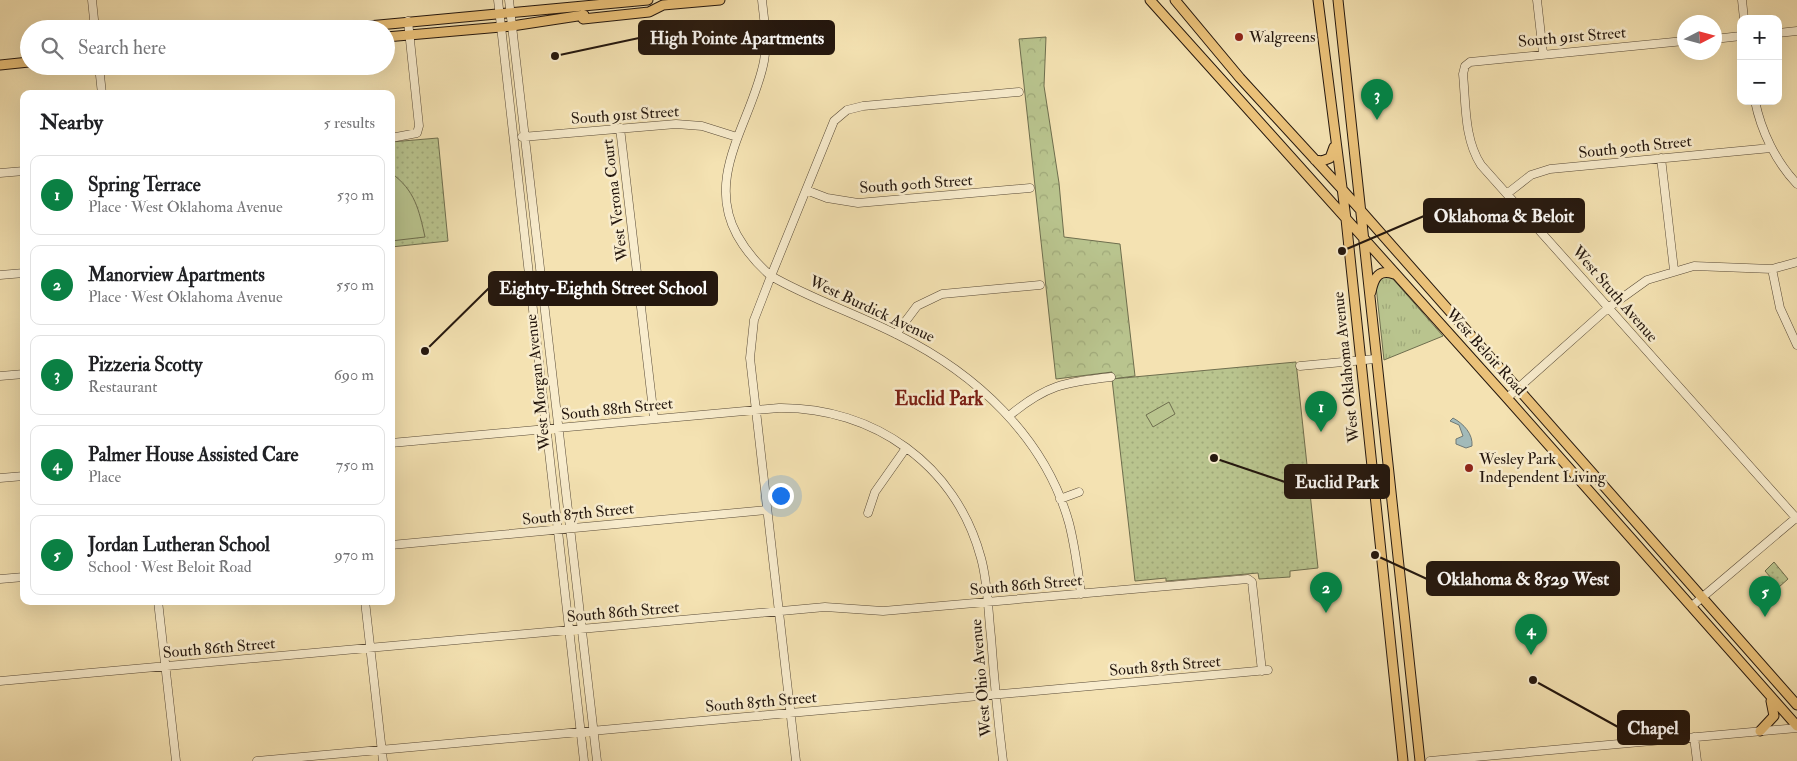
<!DOCTYPE html>
<meta charset="utf-8">
<style>
:root{--surface:#fff;--page:#f2f2f2;--text:#202124;--muted:#757577;--line:#e0e0e0;--accent:#0b8043}
body{margin:0;font-family:"IM FELL Double Pica",serif;background:var(--page);color:var(--text)}
.controls{position:absolute;right:15px;top:15px;display:grid;overflow:hidden;border-radius:10px;box-shadow:0 5px 20px #0002}
.controls button{width:45px;height:45px;display:grid;place-items:center;padding:0;border:0;border-bottom:1px solid var(--line);background:var(--surface);color:var(--text);font:25px sans-serif}
.compass{position:absolute;left:1677px;top:15px;width:45px;height:45px;border-radius:50%;background:var(--surface);box-shadow:0 5px 20px #0002;rotate:84deg}
.you{position:absolute;left:780px;top:495px;width:18px;height:18px;margin:-12px;border:4px solid #fff;border-radius:50%;background:#1a73e8;box-shadow:0 0 0 8px #1a73e833}
.badge{display:grid;place-items:center;width:32px;height:32px;border-radius:50%;background:var(--accent);color:#fff;font-size:16px;font-weight:700}
.pin{position:absolute;translate:-50% -41px;filter:drop-shadow(0 1px 2px #0008)}
.pin::after{content:'';position:absolute;top:26px;width:18px;height:15px;background:inherit;clip-path:polygon(0 0,100% 0,50% 100%)}
.list{margin:0;padding:0;list-style:none}
h2{display:flex;justify-content:space-between;align-items:center;height:65px;margin:0;padding:0 20px;font-size:21px}
h2 small{font-size:16px;font-weight:400;color:var(--muted)}
.list li{display:grid;grid-template-columns:32px 1fr auto;gap:15px;align-items:center;box-sizing:border-box;height:80px;margin:0 10px 10px;padding:0 10px;border:1px solid var(--line);border-radius:10px}
.list b{display:block;font-size:19px;white-space:nowrap}
.list p{margin:0;font-size:16px;white-space:nowrap;color:var(--muted)}
.list em{font-size:16px;font-style:normal;color:var(--muted)}
.icon{flex:none;width:28px;height:28px;fill:none;stroke:currentColor;stroke-width:2;stroke-linecap:round;stroke-linejoin:round}
.map{position:relative;flex:none;width:1797px;height:761px;overflow:hidden}
.search{position:absolute;background:var(--surface);box-shadow:0 5px 20px #0002;left:20px;top:20px;width:375px;height:55px;display:flex;align-items:center;gap:12px;box-sizing:border-box;padding:0 18px;border-radius:28px;color:var(--muted);font-size:19px}
.panel{position:absolute;background:var(--surface);box-shadow:0 5px 20px #0002;left:20px;top:90px;width:375px;height:515px;border-radius:10px}
.map>svg:first-child{display:block}
</style>
<div class="map">
<svg width="1797" height="761" viewBox="0 0 1797 761">
<defs>
<pattern id="grass-tufts" width="24" height="20" patternUnits="userSpaceOnUse" patternTransform="scale(1.25)"><rect width="24" height="20" fill="#b9c48e"/><path d="M3 7l-1-3M5 7V3M7 7l1-3M15 17l-1-3M17 17v-4M19 17l1-3" fill="none" stroke="#9fa879"/></pattern>
<pattern id="forest-crowns" width="20" height="18" patternUnits="userSpaceOnUse" patternTransform="scale(1.25)"><rect width="20" height="18" fill="#b9c48e"/><path d="M2 6a3 3 0 1 1 6 0M12 15a3 3 0 1 1 6 0" fill="none" stroke="#9fa879"/></pattern>
<pattern id="park-dots" width="8" height="8" patternUnits="userSpaceOnUse" patternTransform="scale(1.25)"><rect width="8" height="8" fill="#b9c48e"/><path d="M2 2h.1M6 6h.1" fill="none" stroke="#9fa879" stroke-width="1.8" stroke-linecap="round"/></pattern>
</defs>
<rect width="100%" height="100%" fill="#f4e2b2"/>
<filter id="stains"><feTurbulence type="fractalNoise" baseFrequency=".004" numOctaves="4"/><feColorMatrix values="0 0 0 0 .2 0 0 0 0 .09 0 0 0 0 .02 0 0 0 .5 -.17"/></filter>
<radialGradient id="worn" r=".72"><stop offset=".6" stop-color="#630" stop-opacity="0"/><stop offset="1" stop-color="#630" stop-opacity=".3"/></radialGradient>
<path fill="url(#grass-tufts)" stroke="#6e6e4e" d="M1384,276L1392,278L1443,336L1384,360L1376,286L1377,281Z"/>
<path fill="url(#forest-crowns)" stroke="#6e6e4e" d="M1046,37L1044,86L1059,183L1064,237L1120,244L1135,376L1112,379V372L1056,379L1019,39Z"/>
<path fill="url(#park-dots)" stroke="#6e6e4e" d="M438,138L448,241L391,247V142Z
M1296,362L1318,568L1290,571V577L1259,579L1258,573L1166,581V578L1135,581L1112,379Z
M1774,562L1788,579L1779,587L1765,571Z"/>
<path fill="#b9c48e" stroke="#6e6e4e" d="M391,173C415,190 419,210 425,237L391,241Z
M1169,402L1175,414L1153,427L1146,415Z"/>
<path fill="#a2bab9" stroke="#707975" d="M1453,418C1464,424 1473,434 1472,446L1466,448L1456,444V439L1463,436L1459,425L1450,421Z"/>
<g fill="none" stroke-linecap="round" stroke-linejoin="round">
<g stroke="#584a37" stroke-width="9">
<path id="minor" d="M92,0L95,29
M498,0L584,761
M509,0L597,761
M762,0C764,20 768,41 764,61C753,120 704,175 737,235C746,251 757,264 771,276L754,320L750,358L796,761
M1537,0L1543,53
M1742,0L1744,19
M1778,33L1797,31
M1714,39L1741,36
M1684,41L1470,62L1465,66L1463,74C1466,104 1464,139 1481,165L1797,519
M99,66L102,94
M1019,92L863,106L847,110L834,121L771,276C811,299 857,314 898,335C975,373 1045,437 1069,523C1075,546 1078,570 1081,594
M1755,101C1761,131 1776,162 1797,184
M620,128L654,418
M522,137L676,124L702,126L737,137
M391,138L417,133L419,126L408,21
M1661,158L1674,270
M0,173L24,171
M806,190L827,198L858,203L1030,188
M1508,193L1531,175L1550,169L1771,148
M1772,269L1780,308L1797,345
M0,275L24,273
M896,334L917,306L942,294L1040,285
M1300,366L1375,359
M0,376L24,374
M1507,398L1608,308L1647,280L1694,266L1772,269L1797,262
M1009,416C1046,385 1065,382 1111,377
M391,443L779,408C874,407 956,465 981,558C988,583 988,611 991,637C994,678 998,720 1003,761
M0,478L24,476
M1060,499L1079,492
M868,513L875,492L906,448
M391,545L767,510
M0,579L24,577
M158,601L176,761
M365,601L383,761
M1692,606L1797,517
M0,681L825,607L883,611L1248,579L1252,582L1262,671
M1694,737L1697,761
M257,761L1268,670
M1430,761L1797,728"/>
</g>
<g stroke="#24170e" stroke-width="11">
<path id="major" d="M1150,0L1507,398L1797,726
M1175,0L1240,78L1341,188L1797,705
M1318,0L1346,219L1403,761
M1338,0L1420,761
M336,29L648,0
M386,37L512,26L584,15L583,19L649,12L663,5L720,0
M0,65L29,62
M1315,160L1322,161L1330,158L1334,147
M1371,292C1374,277 1379,269 1394,274
M1760,731L1774,716L1771,701"/>
</g>
<use href="#minor" stroke="#f8eccd" stroke-width="8"/>
<use href="#major" stroke="#eac179" stroke-width="9"/>
</g>
<g fill="#8f2418" stroke="#f8eccd" stroke-width="2">
<circle cx="1239" cy="37" r="5"/>
<circle cx="1469" cy="468" r="5"/>
</g>
<g text-anchor="middle" dominant-baseline="central" stroke-width="5" stroke-linejoin="round" paint-order="stroke">
<g font-size="16" fill="#24170e" stroke="#f8eccd" text-anchor="start">
<text x="1249" y="37">Walgreens</text>
<text x="1479" y="459">Wesley Park<tspan x="1479" dy="18">Independent Living</tspan></text>
</g>
<g font-size="16" fill="#24170e" stroke="#f8eccd">
<text transform="translate(1572 37) rotate(-5)">South 91st Street</text>
<text transform="translate(625 115) rotate(-4)">South 91st Street</text>
<text transform="translate(1635 147) rotate(-6)">South 90th Street</text>
<text transform="translate(916 184) rotate(-4)">South 90th Street</text>
<text transform="translate(615 200) rotate(-97)">West Verona Court</text>
<text transform="translate(1615 294) rotate(49)">West Stuth Avenue</text>
<text transform="translate(872 309) rotate(25)">West Burdick Avenue</text>
<text transform="translate(1486 352) rotate(48)">West Beloit Road</text>
<text transform="translate(1346 367) rotate(-96)">West Oklahoma Avenue</text>
<text transform="translate(538 382) rotate(-96)">West Morgan Avenue</text>
<text transform="translate(617 409) rotate(-6)">South 88th Street</text>
<text transform="translate(578 514) rotate(-6)">South 87th Street</text>
<text transform="translate(1026 585) rotate(-5)">South 86th Street</text>
<text transform="translate(623 612) rotate(-5)">South 86th Street</text>
<text transform="translate(219 648) rotate(-5)">South 86th Street</text>
<text transform="translate(1165 666) rotate(-5)">South 85th Street</text>
<text transform="translate(981 678) rotate(-95)">West Ohio Avenue</text>
<text transform="translate(761 702) rotate(-5)">South 85th Street</text>
</g>
<g font-size="19" font-weight="bold" fill="#7a1f14" stroke="#f8eccd">
<text x="939" y="399">Euclid Park</text>
</g>
</g>
<path fill="none" stroke="#24170e" stroke-width="2" d="M555 56L639 38M1342 251L1424 216M425 351L489 288M1214 458L1285 482M1375 555L1427 579M1533 680L1618 727"/>
<g fill="#24170e" stroke="#f8eccd" stroke-width="2">
<circle cx="555" cy="56" r="5"/>
<circle cx="1342" cy="251" r="5"/>
<circle cx="425" cy="351" r="5"/>
<circle cx="1214" cy="458" r="5"/>
<circle cx="1375" cy="555" r="5"/>
<circle cx="1533" cy="680" r="5"/>
</g>
<g fill="#24170e" stroke="#24170e" stroke-width="2">
<rect x="639" y="21" width="195" height="33" rx="5"/>
<rect x="1424" y="199" width="160" height="33" rx="5"/>
<rect x="489" y="272" width="228" height="33" rx="5"/>
<rect x="1285" y="465" width="104" height="33" rx="5"/>
<rect x="1427" y="562" width="192" height="33" rx="5"/>
<rect x="1618" y="711" width="71" height="33" rx="5"/>
</g>
<g font-size="18" text-anchor="middle" font-weight="bold" fill="#fff">
<text x="737" y="44">High Pointe Apartments</text>
<text x="1504" y="222">Oklahoma &amp; Beloit</text>
<text x="603" y="294">Eighty-Eighth Street School</text>
<text x="1337" y="488">Euclid Park</text>
<text x="1523" y="585">Oklahoma &amp; 8529 West</text>
<text x="1653" y="734">Chapel</text>
</g>
<rect width="100%" height="100%" filter="url(#stains)"/>
<rect width="100%" height="100%" fill="url(#worn)"/>
</svg>
<div class="controls">
<button>+</button>
<button>−</button>
</div>
<svg class="compass" viewBox="-18 -18 36 36"><path d="M0-13l5 13h-10z" fill="#e53935"/><path d="M0 13l5-13h-10z" fill="#757577"/></svg>
<div class="you"></div>
<div class="pin badge" style="left:1321px;top:432px">1</div>
<div class="pin badge" style="left:1326px;top:613px">2</div>
<div class="pin badge" style="left:1377px;top:120px">3</div>
<div class="pin badge" style="left:1531px;top:655px">4</div>
<div class="pin badge" style="left:1765px;top:617px">5</div>
<div class="search"><svg class="icon" aria-label="search" viewBox="0 0 24 24"><circle cx="10" cy="10" r="6"/><path d="M15 15l6 6"/></svg>Search here</div>
<section class="panel">
<h2>Nearby<small>5 results</small></h2>
<ul class="list">
<li><span class="badge">1</span><div><b>Spring Terrace</b><p>Place · West Oklahoma Avenue</p></div><em>530 m</em></li>
<li><span class="badge">2</span><div><b>Manorview Apartments</b><p>Place · West Oklahoma Avenue</p></div><em>550 m</em></li>
<li><span class="badge">3</span><div><b>Pizzeria Scotty</b><p>Restaurant</p></div><em>690 m</em></li>
<li><span class="badge">4</span><div><b>Palmer House Assisted Care</b><p>Place</p></div><em>750 m</em></li>
<li><span class="badge">5</span><div><b>Jordan Lutheran School</b><p>School · West Beloit Road</p></div><em>970 m</em></li>
</ul>
</section>
</div>
